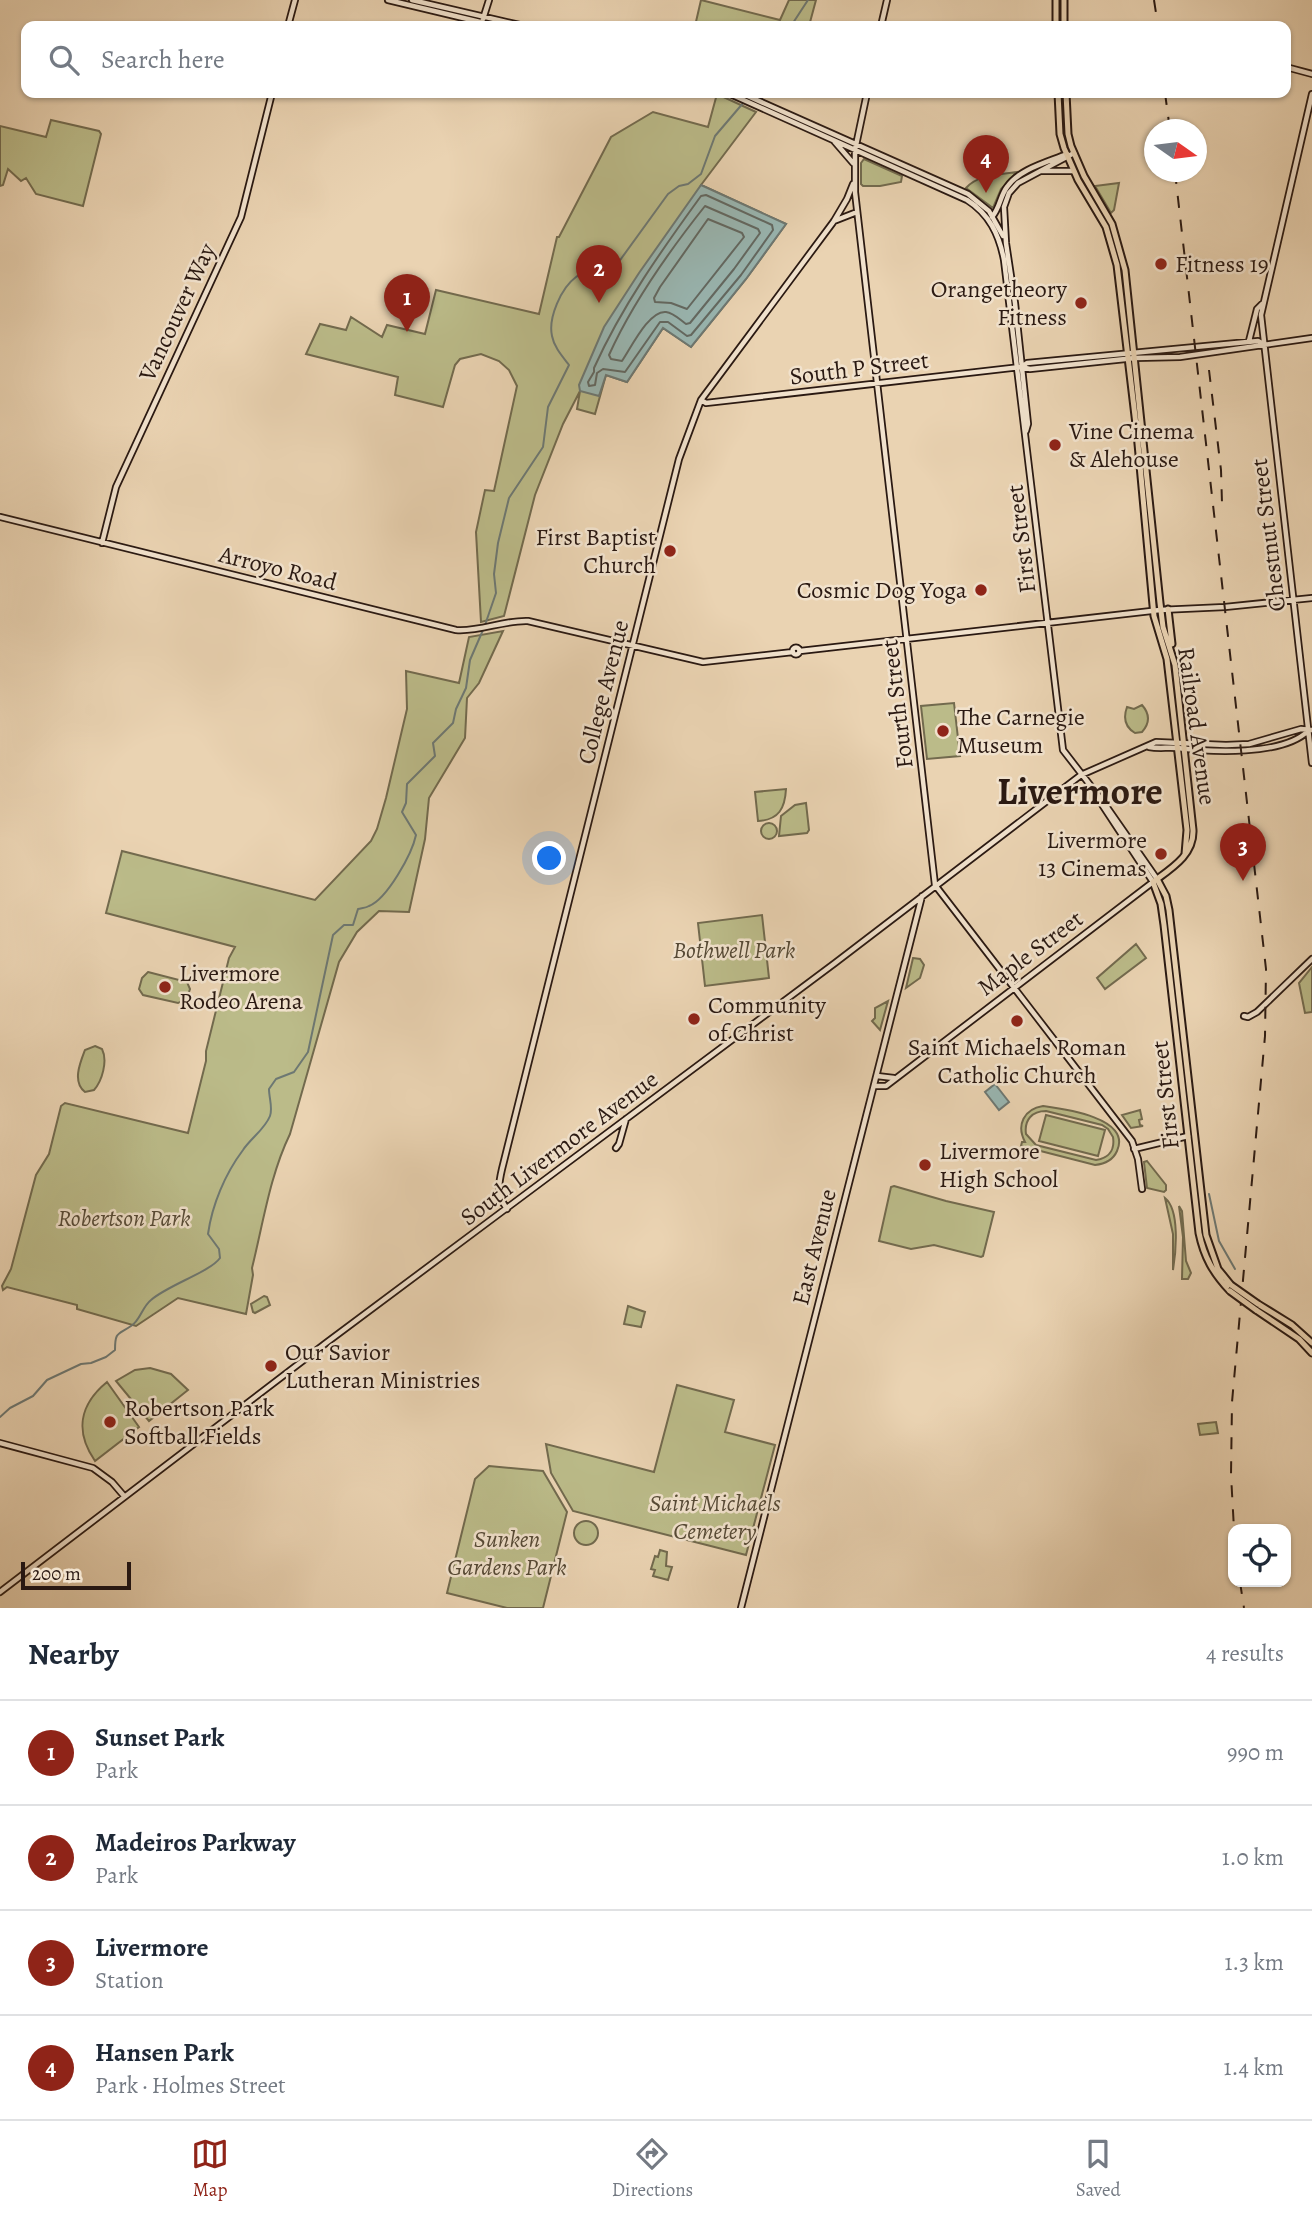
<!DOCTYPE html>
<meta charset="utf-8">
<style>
:root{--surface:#fff;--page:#f6f6f7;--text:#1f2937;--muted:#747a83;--line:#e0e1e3;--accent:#8f2418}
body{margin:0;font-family:Alegreya,serif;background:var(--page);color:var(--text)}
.controls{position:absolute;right:21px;bottom:21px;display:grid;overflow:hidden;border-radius:14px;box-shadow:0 2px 5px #0004}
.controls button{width:63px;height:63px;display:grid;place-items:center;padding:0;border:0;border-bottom:2px solid var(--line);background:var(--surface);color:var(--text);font:35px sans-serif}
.compass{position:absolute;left:1144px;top:119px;width:63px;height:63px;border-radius:50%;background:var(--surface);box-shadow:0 2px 5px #0004;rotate:104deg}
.scale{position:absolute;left:21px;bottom:18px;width:110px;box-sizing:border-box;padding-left:7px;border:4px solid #2a1912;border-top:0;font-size:19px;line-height:24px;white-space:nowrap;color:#2a1912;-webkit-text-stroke:5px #f1e2cd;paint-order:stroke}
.you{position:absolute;left:550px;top:859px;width:24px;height:24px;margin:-18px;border:5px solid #fff;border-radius:50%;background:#1a73e8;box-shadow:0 0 0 10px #1a73e833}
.badge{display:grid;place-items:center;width:46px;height:46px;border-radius:50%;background:var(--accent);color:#fff;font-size:23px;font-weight:700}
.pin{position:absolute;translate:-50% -58px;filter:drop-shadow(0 2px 4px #0008)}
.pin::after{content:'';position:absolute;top:37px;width:24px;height:21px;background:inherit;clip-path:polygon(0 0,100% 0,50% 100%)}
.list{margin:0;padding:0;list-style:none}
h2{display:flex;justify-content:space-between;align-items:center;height:91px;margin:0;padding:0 28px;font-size:30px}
h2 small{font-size:23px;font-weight:400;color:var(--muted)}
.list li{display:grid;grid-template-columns:46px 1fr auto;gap:21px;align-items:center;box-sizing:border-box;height:105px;padding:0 28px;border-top:2px solid var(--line)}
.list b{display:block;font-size:26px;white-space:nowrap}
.list p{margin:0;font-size:23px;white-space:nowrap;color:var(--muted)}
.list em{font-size:23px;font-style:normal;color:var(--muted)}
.icon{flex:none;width:38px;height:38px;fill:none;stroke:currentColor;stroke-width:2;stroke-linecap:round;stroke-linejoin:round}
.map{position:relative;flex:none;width:1312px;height:1608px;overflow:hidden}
.search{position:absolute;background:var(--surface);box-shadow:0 2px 5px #0004;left:21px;right:21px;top:21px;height:77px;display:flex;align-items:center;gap:18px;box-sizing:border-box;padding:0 24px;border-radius:14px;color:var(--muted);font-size:26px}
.sheet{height:511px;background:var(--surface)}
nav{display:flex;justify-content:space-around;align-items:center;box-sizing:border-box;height:98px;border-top:2px solid var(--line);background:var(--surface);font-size:19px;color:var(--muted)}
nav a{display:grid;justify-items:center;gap:4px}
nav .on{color:var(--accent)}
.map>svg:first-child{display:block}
</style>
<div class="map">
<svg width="1312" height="1608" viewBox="0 0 1312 1608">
<rect width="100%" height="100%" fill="#ead3b2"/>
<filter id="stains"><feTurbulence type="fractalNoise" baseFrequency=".00286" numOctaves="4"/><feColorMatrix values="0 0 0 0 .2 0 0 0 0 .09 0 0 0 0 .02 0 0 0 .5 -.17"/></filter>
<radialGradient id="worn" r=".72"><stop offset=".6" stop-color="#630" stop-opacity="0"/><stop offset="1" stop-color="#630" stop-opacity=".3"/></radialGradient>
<path fill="#bbbb89" stroke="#726a4e" stroke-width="2" fill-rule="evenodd" d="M701,0L780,20L789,0H816L809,26H695Z
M717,94L756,112L701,185L786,224L746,279L691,347L663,328L627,382L606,375L595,414L577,409L580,391L563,424L535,495L504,616L481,622L476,532L485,490L494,491L517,386L509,370L499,361L481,354L460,359L455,365L443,407L395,395L398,377L306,354L320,324L346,330L351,317L382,337L387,325L425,334L436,290L539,314L557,237H559L611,137L653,112L708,127Z
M51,120L99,131L101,134L83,206L36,194L26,178L21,181L8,169L3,185L0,186V126L46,137Z
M864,159L902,176L901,182L880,186H863L861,184V163Z
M1017,172L1001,189L993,208L966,188C977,175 1000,174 1017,172Z
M1119,183L1114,210L1111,213L1095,186Z
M503,631L479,683L467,698L465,738L429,798L425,839L409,912L379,911L357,932L339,962L290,1134C270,1175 263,1224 252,1268L253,1275L246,1314L178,1298L136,1326L77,1309V1305L7,1287L3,1290L2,1286L11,1269L36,1175L49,1154L61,1106L65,1103L188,1133L206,1061V1051L229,958L235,947L106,913L122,851L315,900L371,841L377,829L386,798L407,709L406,671L459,683L469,637Z
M954,703L960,756L927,759L921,706Z
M1142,705C1150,714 1150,723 1142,732L1135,733C1125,727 1123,718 1127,707L1134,709Z
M786,789C785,808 779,820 758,821L755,792Z
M806,803L809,830L807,833L779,836L781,816L795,805Z
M761 831a8 8 0 1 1 16 0a8 8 0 1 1-16 0Z
M762,915L769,978L705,986L698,923Z
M1136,944L1146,958L1105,989L1097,978Z
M913,958L920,959L924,965L920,978L906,988Z
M1312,967V1012L1305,1013L1299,983Z
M148,972L187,982L190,989L187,998L178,1003L143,995L139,989L142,978Z
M888,1001L880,1030L872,1021L875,1018V1008Z
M95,1046L102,1049C108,1061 102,1081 94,1090L85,1092C72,1082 80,1063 85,1050Z
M1043,1106C1065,1109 1132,1118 1117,1151C1113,1160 1105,1164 1095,1165L1021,1146L1022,1142H1025C1016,1125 1024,1109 1043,1106ZM1046,1111L1102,1125L1108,1129L1113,1137C1115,1150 1109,1158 1096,1160L1036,1145L1026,1134C1024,1120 1032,1111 1046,1111Z
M1140,1110L1142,1119L1139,1120L1140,1125L1143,1126L1131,1128L1122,1115Z
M1046,1115L1105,1130L1098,1156L1039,1141Z
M1147,1161L1166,1185V1190L1164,1192L1147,1188L1144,1162Z
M894,1186L946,1201L994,1212L983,1256L981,1257L934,1245L911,1249L879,1241L891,1187Z
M1165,1198C1180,1210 1176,1252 1173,1270V1234Z
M1179,1206L1182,1211L1186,1261L1191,1273L1188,1279H1182L1183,1237Z
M264,1296L267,1297L270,1305L255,1313L253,1312L251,1304Z
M628,1306L645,1312L641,1327L624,1324Z
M150,1368L171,1374L188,1390L149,1421L116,1381L135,1370Z
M107,1382L139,1427L95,1461C75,1432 79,1405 107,1382Z
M677,1385L734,1400L725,1432L775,1445L746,1555L573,1511L551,1473L546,1444L654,1472Z
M1216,1422L1218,1433L1200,1435L1198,1424Z
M489,1466L543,1471L567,1512L543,1608H507L447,1593L475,1479Z
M574 1533a12 12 0 1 1 24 0a12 12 0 1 1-24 0Z
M660,1550L667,1552L666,1566L672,1567L668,1580L653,1576L655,1570L651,1569L655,1556L658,1557Z"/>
<path fill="#99b7b3" stroke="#6d7873" stroke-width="2" d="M701,185L786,224L746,279L691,347L663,328L627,382L606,375L599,396L580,391L579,385L604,327L639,273Z
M995,1084L1009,1102L999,1110L985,1092Z"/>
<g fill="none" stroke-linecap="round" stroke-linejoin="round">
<path stroke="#626862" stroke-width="2" d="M706,195L772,225L773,230L741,275L691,335L687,336L668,322H660L625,372L603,369L597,373L595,385L589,386L588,382L594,372V368C622,306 661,251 701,196Z
M705,206L758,229L760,233L734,269L690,323L686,324C680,320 674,313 666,312C649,310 631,348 622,361L611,359L609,355C632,304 670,250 705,206Z
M708,219L742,233L744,237L687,309L671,303L655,302L654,298L660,287Z"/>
<path stroke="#6d7873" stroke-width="2" d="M791,26L808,0
M485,625L496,593L494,574L498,543L509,498L543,447L548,407L569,365C562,356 554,347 552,336C548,318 561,288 576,277C587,268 605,270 618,263L668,194L679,186L688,184L701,174L715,136L744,102
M1209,1194L1219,1241L1235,1269
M0,1417L10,1408L33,1396L47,1380L81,1364L91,1363L106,1357L115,1350C115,1331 118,1335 131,1326C140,1321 142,1307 151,1300C168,1285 210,1272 220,1258L219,1249L208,1234C212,1205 225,1174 243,1150C251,1138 265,1129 270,1116C273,1108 269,1098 269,1089L276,1079L294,1072L308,1052L333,935L344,925H353L358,909C362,908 366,908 369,906C387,899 412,854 416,835L402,812L406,803L407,784L435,756L433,743L453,723L456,709L466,688L470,660L483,630"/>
<g stroke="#2a1912" stroke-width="8">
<path id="secondary" d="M388,0L497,26
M412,0L524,26
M483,19L489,0
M288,26L295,0
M881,26L887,0
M1286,67L1312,74
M728,93L967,200C989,214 999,234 1004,260L1063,750L1104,803L1157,879
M741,93L968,194L989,211L1003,236
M867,93L855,150V192L935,885L1132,1141L1138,1159L1142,1189
M1312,94L1261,315L1312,763
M834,141L853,163
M1041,171H1074
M992,217C1000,208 1000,196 1007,187C1019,169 1048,162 1067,154
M834,221L857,212
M1249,341L1257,309L1262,304
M1023,366L1027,363L1258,341L1263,344
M701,400L706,403L1021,367L1030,369L1135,358L1180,357L1312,338
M1026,431L1028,424L1015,303L1006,243L1004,207L1009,193L1018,183L1074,153
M0,517L456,630C480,632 503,620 528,621L703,662L793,652
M102,543L116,487L241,217L272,93
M792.5 651a3.5 3.5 0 1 1 7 0a3.5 3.5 0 1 1-7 0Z
M800,651L1160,610L1225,607L1312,598
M1149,747C1159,749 1168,747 1177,748C1211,752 1282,756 1308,731
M1244,1016L1248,1017L1257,1012L1312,959
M877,1076L894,1078
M874,1086H886L1153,882L1099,800
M616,1148L619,1144L626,1119
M1134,1149L1188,1136
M507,1209C497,1195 498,1186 502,1169L679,459L701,400L834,221L847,199L853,184
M0,1443L93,1468L112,1482L124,1496
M0,1592L326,1343L835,963L1081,775L1156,742L1226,745L1249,744L1301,729L1312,730
M741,1608L922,896"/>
</g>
<g stroke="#2a1912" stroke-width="9">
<path id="primary" d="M1056,0V26
M1064,26V0
M1058,93L1060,134L1064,148L1078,180L1106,227L1117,265L1137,433L1154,616L1167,659L1180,770L1187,830L1185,854
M1066,93L1068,134L1071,146L1084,176L1112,224L1125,270L1160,603L1163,627L1175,665L1193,830C1194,855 1172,868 1153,882L1161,904L1164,925L1199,1233C1204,1257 1213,1273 1230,1291
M1168,609L1172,644
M1157,879L1166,896L1169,910L1206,1235L1218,1269L1231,1285
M1258,1304L1292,1325L1312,1343
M1256,1310L1299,1339L1312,1353"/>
</g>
<use href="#secondary" stroke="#f1e2cd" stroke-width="4.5"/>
<use href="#primary" stroke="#ead3b2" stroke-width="5"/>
<path stroke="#2a1912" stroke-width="2" stroke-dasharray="12 12" stroke-linecap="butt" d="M1154,0L1158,26
M1165,93L1170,130
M1175,172L1266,969L1265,1036L1232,1402L1231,1475L1234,1529
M1209,370L1221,470L1222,503
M1240,1582L1244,1608"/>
<g stroke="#2a1912" stroke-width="9" stroke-linecap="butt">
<path id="primary-bridge" d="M1231,1285L1258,1304
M1230,1291L1256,1310"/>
</g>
<use href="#primary-bridge" stroke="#ead3b2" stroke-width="5"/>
</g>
<g fill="#8f2418" stroke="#f1e2cd" stroke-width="2.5">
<circle cx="1161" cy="264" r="7"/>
<circle cx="1081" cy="303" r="7"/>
<circle cx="1055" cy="445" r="7"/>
<circle cx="670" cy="551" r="7"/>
<circle cx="981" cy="590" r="7"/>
<circle cx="943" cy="731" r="7"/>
<circle cx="1161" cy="854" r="7"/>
<circle cx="165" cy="987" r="7"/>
<circle cx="694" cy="1019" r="7"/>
<circle cx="1017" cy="1021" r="7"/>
<circle cx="925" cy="1165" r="7"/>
<circle cx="271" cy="1366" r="7"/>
<circle cx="110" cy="1422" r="7"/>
</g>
<g text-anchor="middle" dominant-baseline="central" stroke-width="5" stroke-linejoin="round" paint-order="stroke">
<g font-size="24" fill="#2a1912" stroke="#f1e2cd" text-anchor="start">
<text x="1175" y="264">Fitness 19</text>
<text x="1067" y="289" text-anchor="end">Orangetheory<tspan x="1067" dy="28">Fitness</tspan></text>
<text x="1069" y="431">Vine Cinema<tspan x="1069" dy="28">&amp; Alehouse</tspan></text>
<text x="656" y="537" text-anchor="end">First Baptist<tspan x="656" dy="28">Church</tspan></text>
<text x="967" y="590" text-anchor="end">Cosmic Dog Yoga</text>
<text x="957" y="717">The Carnegie<tspan x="957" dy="28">Museum</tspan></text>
<text x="1147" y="840" text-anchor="end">Livermore<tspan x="1147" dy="28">13 Cinemas</tspan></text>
<text x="179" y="973">Livermore<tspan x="179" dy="28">Rodeo Arena</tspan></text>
<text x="708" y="1005">Community<tspan x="708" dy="28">of Christ</tspan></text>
<text x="1017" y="1047" text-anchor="middle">Saint Michaels Roman<tspan x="1017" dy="28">Catholic Church</tspan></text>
<text x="939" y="1151">Livermore<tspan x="939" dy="28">High School</tspan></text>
<text x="285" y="1352">Our Savior<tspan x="285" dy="28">Lutheran Ministries</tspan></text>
<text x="124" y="1408">Robertson Park<tspan x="124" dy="28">Softball Fields</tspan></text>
</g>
<g font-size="24" fill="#2a1912" stroke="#f1e2cd">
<text transform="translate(177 312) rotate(-65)">Vancouver Way</text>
<text transform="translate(859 368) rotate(-7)">South P Street</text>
<text transform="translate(1268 535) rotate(-97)">Chestnut Street</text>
<text transform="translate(1021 539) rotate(-97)">First Street</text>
<text transform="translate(278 568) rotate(14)">Arroyo Road</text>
<text transform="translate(603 692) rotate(-76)">College Avenue</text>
<text transform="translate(897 704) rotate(-97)">Fourth Street</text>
<text transform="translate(1197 726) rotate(82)">Railroad Avenue</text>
<text transform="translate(1030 953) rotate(-37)">Maple Street</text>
<text transform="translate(1165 1095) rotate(-96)">First Street</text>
<text transform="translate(559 1148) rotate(-37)">South Livermore Avenue</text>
<text transform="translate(814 1247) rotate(-76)">East Avenue</text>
</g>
<g font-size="24" font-style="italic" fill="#564a36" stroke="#f1e2cd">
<text x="734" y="950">Bothwell Park</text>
<text x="124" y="1218">Robertson Park</text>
<text x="715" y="1503">Saint Michaels<tspan x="715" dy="28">Cemetery</tspan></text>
<text x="507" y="1539">Sunken<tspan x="507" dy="28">Gardens Park</tspan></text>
</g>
<g font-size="38" font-weight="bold" fill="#2a1912" stroke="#f1e2cd">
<text x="1080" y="791">Livermore</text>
</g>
</g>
<rect width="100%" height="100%" filter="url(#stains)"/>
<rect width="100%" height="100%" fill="url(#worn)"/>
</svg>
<div class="controls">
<button><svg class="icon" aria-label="locate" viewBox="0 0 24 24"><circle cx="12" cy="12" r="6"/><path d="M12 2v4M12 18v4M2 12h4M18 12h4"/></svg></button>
</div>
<svg class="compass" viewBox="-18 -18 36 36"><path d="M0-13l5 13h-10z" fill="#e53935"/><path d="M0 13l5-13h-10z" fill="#747a83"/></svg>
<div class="scale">200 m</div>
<div class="you"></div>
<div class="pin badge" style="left:407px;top:332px">1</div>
<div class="pin badge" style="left:599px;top:303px">2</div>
<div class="pin badge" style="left:1243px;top:881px">3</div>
<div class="pin badge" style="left:986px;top:193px">4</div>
<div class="search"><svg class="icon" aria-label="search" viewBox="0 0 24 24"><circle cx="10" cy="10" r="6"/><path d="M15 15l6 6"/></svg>Search here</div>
</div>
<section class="sheet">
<h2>Nearby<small>4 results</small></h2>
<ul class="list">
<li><span class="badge">1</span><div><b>Sunset Park</b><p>Park</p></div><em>990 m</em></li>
<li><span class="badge">2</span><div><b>Madeiros Parkway</b><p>Park</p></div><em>1.0 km</em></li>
<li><span class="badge">3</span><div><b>Livermore</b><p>Station</p></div><em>1.3 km</em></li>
<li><span class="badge">4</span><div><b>Hansen Park</b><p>Park · Holmes Street</p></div><em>1.4 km</em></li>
</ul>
</section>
<nav>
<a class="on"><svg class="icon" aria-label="map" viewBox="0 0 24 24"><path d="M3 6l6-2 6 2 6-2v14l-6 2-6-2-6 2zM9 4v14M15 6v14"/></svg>Map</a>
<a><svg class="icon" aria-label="directions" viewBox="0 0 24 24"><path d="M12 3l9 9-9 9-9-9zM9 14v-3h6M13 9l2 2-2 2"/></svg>Directions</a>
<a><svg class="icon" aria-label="saved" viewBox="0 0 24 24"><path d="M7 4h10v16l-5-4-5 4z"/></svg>Saved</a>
</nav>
